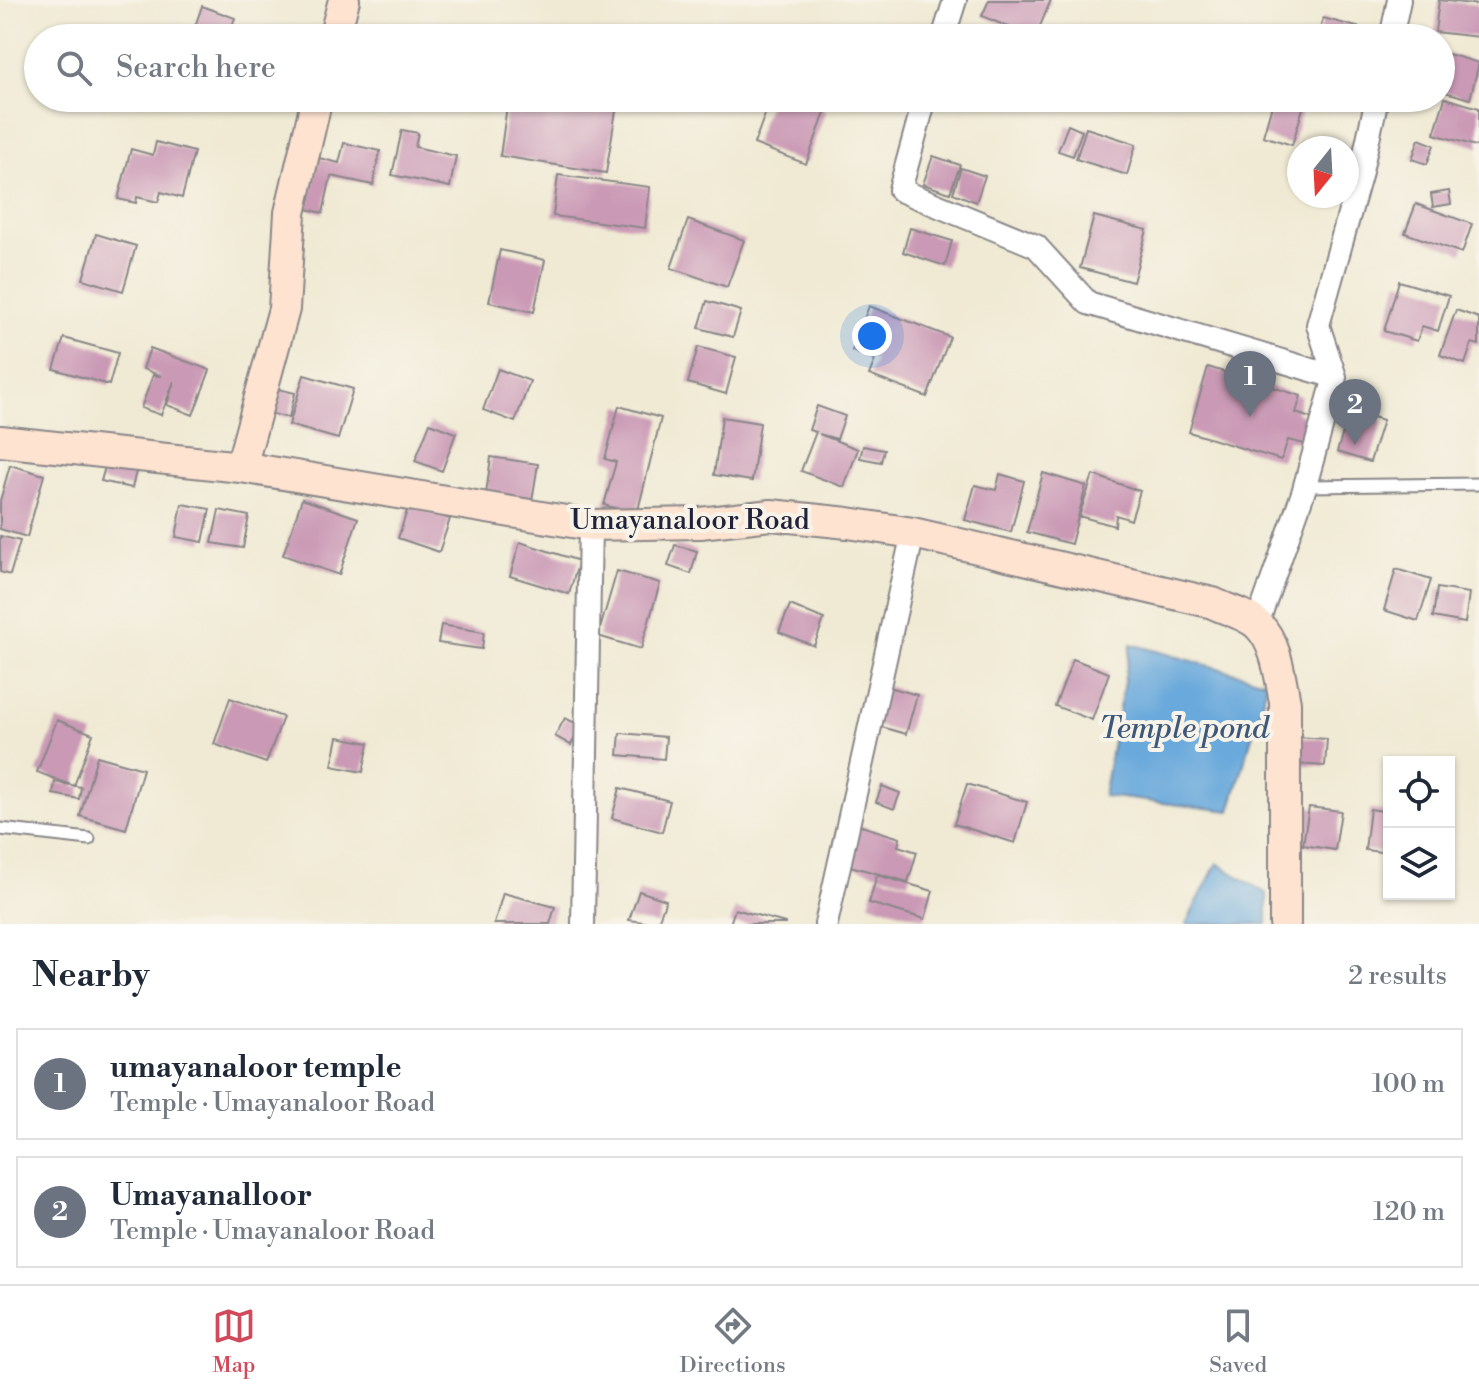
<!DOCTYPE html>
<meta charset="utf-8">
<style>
:root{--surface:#fff;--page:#f2f2f3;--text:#1f2937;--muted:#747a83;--line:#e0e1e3;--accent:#d1495b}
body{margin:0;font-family:"Libre Bodoni",serif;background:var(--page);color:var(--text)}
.controls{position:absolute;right:24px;bottom:24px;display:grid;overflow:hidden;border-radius:0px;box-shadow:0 2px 6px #0004}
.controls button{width:72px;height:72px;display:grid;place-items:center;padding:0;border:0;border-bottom:2px solid var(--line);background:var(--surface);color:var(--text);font:40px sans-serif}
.compass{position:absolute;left:1287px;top:136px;width:72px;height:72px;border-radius:50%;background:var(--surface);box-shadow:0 2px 6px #0004;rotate:198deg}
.you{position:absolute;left:872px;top:336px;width:28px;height:28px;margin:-20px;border:6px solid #fff;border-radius:50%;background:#1a73e8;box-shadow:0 0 0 12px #1a73e833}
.badge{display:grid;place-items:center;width:52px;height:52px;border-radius:50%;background:var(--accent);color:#fff;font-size:26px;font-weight:700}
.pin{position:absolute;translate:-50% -66px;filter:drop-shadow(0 2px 4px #0008)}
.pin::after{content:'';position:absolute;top:42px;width:28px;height:24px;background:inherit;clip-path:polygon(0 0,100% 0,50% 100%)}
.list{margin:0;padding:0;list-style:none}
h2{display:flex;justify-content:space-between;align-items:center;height:104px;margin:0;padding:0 32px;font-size:34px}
h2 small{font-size:26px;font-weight:400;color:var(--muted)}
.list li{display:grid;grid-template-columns:52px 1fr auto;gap:24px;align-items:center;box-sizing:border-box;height:112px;margin:0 16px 16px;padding:0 16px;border:2px solid var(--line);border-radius:0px}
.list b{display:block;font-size:30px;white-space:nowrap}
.list p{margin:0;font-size:26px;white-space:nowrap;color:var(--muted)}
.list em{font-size:26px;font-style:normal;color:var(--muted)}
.icon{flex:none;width:44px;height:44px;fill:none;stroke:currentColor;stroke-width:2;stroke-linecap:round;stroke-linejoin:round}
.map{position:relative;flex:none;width:1479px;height:924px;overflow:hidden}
.search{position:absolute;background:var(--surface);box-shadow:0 2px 6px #0004;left:24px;right:24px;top:24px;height:88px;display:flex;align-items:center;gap:20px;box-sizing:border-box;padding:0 28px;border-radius:44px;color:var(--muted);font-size:30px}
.sheet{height:360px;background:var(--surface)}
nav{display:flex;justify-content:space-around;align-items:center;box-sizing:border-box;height:112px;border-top:2px solid var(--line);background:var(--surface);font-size:22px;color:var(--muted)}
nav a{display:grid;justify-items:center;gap:4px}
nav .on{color:var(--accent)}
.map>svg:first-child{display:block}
</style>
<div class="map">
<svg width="1479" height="924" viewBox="0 0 1479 924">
<rect width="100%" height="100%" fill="#f7f3e8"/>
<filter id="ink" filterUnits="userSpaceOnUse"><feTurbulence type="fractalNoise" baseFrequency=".0125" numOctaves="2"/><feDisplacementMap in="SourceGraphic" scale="16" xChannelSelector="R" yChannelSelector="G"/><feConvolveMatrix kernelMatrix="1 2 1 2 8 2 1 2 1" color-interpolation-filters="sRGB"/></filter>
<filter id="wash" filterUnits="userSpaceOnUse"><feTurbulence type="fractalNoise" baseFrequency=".006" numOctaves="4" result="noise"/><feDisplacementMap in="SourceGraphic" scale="32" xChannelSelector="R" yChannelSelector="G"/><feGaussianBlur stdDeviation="1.8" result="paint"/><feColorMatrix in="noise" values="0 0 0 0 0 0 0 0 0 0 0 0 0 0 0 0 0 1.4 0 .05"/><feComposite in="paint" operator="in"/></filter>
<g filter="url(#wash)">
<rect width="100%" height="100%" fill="#f0ead4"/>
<path fill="#69a9dc" stroke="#46668c" stroke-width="2" d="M1131,644L1268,682L1230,811L1103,796Z
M1217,863L1267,894V924H1186Z"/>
<g id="blocks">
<path fill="#ca99b5" d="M989,0H1051L1035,38L982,16Z
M1439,0L1479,5V37L1435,32Z
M202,6L235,18L228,38H191Z
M1323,18L1379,33L1377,38H1318Z
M1448,54L1479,63L1470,99L1441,91Z
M508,98H618L606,173L500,156Z
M771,98H794L826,110L806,164L754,144Z
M1274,98H1306L1292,145L1263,136Z
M1445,98L1479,108V147L1434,134Z
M1068,125L1082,131L1073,156L1058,151Z
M1086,128L1136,144L1127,175L1076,159Z
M402,130L418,133L415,147L456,156L450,187L392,175Z
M1419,139L1434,145L1427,164L1412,159Z
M156,142L194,152L182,198L161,192L158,202L137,197L136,203L118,199L131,149L153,155Z
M344,143L380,151L373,185L331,176L323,213L307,209L319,158L339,163Z
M933,156L960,165L950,193L923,184Z
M961,168L985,176L976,202L953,193Z
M558,175L650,187L645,228L553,216Z
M1449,191L1451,204L1433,207L1431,194Z
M1416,204L1472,224L1462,253L1405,233Z
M1094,216L1147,230L1133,282L1080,268Z
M688,220L744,240L727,287L671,268Z
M910,228L952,241L945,266L903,252Z
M96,234L136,246L123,291L83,279Z
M500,250L545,260L534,312L489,302Z
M1399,281L1449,296L1438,331L1422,326L1417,341L1384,331Z
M707,301L741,311L733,337L699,328Z
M869,306L950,337L927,397L869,375L875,360L852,351Z
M1456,310L1479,318V345L1472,343L1465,364L1440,355Z
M64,338L118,353L109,385L54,369Z
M698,347L736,357L726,394L688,383Z
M150,348L210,370L193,415L167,405L174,381L161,415L141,408L153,375L161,376L143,369Z
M1208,367L1301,396L1296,413L1316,420L1309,445L1288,440L1281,460L1189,432Z
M498,369L530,381L515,422L483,410Z
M304,375L353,389L338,439L289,425Z
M274,388L295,393L289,418L268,413Z
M619,406L661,418L637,514L604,505L616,462L605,459Z
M817,406L845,416L837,439L819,434L858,449L844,487L801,471L816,432L809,430Z
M1350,410L1383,420L1370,462L1337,452Z
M722,417L760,423L752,481L714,475Z
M430,423L456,433L442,471L415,461Z
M863,446L884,450L881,462L860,458Z
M491,457L538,464L532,501L486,494Z
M107,460L137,467L132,488L101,481Z
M10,465L44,475L27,537L0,529V501Z
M1043,473L1086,486L1071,544L1027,532Z
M1000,474L1024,481L1011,532L965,520L975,485L996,490Z
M1093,475L1140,491L1131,520L1116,515L1115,526L1079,516Z
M302,499L358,518L339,575L283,555Z
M182,504L210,509L203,542L176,537Z
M409,505L450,519L439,552L398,538Z
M219,510L249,516L243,548L212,543Z
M0,536L20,541L10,575L0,572Z
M520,542L579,561L569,594L510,576Z
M675,545L697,551L691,574L668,566Z
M1396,569L1431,580L1418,621L1384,610Z
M617,571L660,583L641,649L598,636Z
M1437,588L1469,593L1465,623L1433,617Z
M790,605L824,619L814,646L779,632Z
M441,625L484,632L482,649L438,643Z
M1073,659L1109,673L1092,720L1055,706Z
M886,686L917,695L906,734L875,725Z
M230,698L283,717L266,763L214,744Z
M565,718L581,726L571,745L555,736Z
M57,720L93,734L74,786L37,772Z
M620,733L666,737L664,759L618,755Z
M338,737L369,743L363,772L332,766Z
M1296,737L1327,739L1325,766L1295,764Z
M97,756L143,769L126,829L80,816Z
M55,782L81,787L79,799L53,794Z
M967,784L1027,802L1015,843L954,824Z
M882,786L900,793L894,809L876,802Z
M620,788L670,801L662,832L612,818Z
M1309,807L1341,811L1335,850L1303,845Z
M1370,809L1389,812V853L1365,850Z
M855,824L900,838L898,846L917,852L908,882L843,864Z
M877,875L933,891L925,919L869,903Z
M639,891L666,900L657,924L629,920Z
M503,893L555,907L550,924H494Z
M735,909L785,923V924H730Z"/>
</g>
</g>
<g filter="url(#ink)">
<use href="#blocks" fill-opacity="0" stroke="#898688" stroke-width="2"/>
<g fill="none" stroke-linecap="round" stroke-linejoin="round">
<g stroke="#898688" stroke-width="15">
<path id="service" d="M1305,486L1479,484
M0,829L89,839"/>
</g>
<g stroke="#898688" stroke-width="26">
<path id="minor" d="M943,38L955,0
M1391,38L1399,0
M925,98L900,190L1036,246L1088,303L1335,377
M1257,624L1303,493L1335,377L1318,325L1360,176L1377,98
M583,924L590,525
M826,924L913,533"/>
</g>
<g stroke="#898688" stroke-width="34">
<path id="secondary" d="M334,38L344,0
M0,441L241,467L590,525L700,523L771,515L848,523L913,533L1213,603C1227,610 1248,615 1258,625C1277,643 1280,678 1285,702V924
M241,467L284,309L290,213L317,98"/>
</g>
<use href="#service" stroke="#fff" stroke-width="11"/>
<use href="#minor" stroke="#fff" stroke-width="22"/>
<use href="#secondary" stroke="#fee3d1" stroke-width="30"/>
</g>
</g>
<g text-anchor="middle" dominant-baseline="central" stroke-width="8" stroke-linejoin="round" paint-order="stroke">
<g font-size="28" fill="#22223b" stroke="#f7f3e8">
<text x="690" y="520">Umayanaloor Road</text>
</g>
<g font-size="30" font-style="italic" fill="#3e587b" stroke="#f7f3e8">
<text x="1184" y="729">Temple pond</text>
</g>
</g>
</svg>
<div class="controls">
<button><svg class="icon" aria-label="locate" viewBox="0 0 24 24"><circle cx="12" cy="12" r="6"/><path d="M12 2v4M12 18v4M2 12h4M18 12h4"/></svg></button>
<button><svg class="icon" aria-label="layers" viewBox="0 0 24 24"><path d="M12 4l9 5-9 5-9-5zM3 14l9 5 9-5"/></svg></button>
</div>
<svg class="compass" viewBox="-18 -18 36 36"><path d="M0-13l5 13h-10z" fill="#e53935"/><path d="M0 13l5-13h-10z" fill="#747a83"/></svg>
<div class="you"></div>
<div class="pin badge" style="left:1250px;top:417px;background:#6b7280">1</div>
<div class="pin badge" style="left:1355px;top:445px;background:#6b7280">2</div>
<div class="search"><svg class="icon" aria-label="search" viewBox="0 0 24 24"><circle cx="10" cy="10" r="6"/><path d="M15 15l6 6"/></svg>Search here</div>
</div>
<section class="sheet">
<h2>Nearby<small>2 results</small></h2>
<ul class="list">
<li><span class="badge" style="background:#6b7280">1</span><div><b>umayanaloor temple</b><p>Temple · Umayanaloor Road</p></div><em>100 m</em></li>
<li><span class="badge" style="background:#6b7280">2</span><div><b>Umayanalloor</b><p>Temple · Umayanaloor Road</p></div><em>120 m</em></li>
</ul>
</section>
<nav>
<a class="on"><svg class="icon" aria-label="map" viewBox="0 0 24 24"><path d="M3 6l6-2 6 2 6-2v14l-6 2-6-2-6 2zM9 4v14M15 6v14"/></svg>Map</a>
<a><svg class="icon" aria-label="directions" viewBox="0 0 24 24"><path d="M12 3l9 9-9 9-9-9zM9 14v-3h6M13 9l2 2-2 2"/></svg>Directions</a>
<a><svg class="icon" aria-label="saved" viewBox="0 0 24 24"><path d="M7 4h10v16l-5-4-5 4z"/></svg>Saved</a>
</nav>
